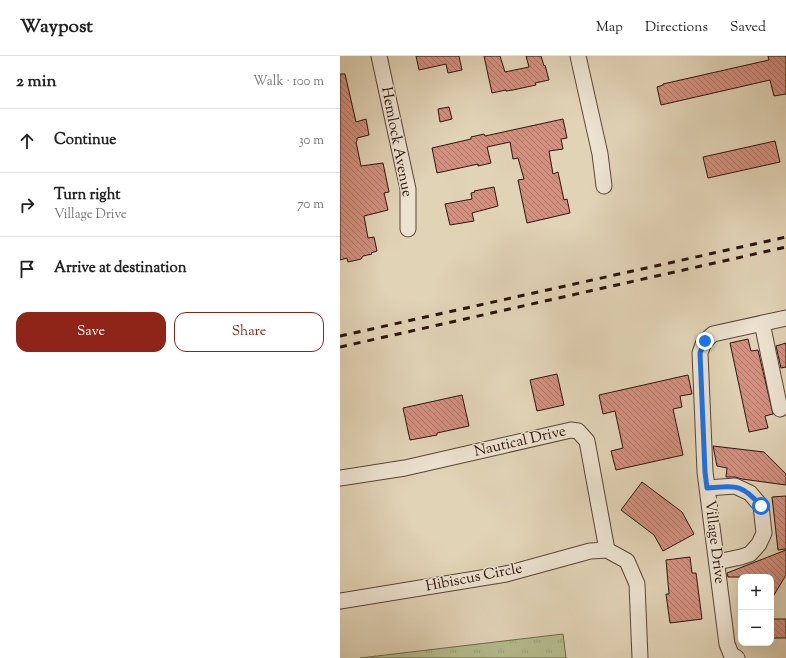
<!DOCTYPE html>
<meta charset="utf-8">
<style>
:root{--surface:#fff;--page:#f2f2f2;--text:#222;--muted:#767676;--line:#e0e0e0;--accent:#8f2418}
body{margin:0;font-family:"Sorts Mill Goudy",serif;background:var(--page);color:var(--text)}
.controls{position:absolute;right:12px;bottom:12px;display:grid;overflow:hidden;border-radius:8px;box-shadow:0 4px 16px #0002}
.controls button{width:36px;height:36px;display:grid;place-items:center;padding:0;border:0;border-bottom:1px solid var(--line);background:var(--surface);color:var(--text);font:20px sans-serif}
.stop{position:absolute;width:12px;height:12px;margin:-9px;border:3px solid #1a73e8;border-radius:50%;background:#fff}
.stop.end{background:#1a73e8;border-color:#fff;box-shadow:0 1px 4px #0008}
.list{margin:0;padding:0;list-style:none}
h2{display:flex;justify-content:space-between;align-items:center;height:52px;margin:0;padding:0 16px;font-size:17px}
h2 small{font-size:13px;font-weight:400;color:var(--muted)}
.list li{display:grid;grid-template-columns:26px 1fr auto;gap:12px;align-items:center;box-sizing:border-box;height:64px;padding:0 16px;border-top:1px solid var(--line)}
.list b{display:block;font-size:15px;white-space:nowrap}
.list p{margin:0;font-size:13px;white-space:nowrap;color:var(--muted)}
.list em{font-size:13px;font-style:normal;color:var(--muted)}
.actions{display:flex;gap:8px;padding:12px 16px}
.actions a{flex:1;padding:9px 0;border:1px solid var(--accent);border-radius:12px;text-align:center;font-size:14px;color:var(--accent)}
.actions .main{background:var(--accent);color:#fff}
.icon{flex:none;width:22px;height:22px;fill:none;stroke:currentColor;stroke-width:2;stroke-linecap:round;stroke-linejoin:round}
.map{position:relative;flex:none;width:446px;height:602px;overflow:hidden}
header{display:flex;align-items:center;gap:24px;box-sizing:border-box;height:56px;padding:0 20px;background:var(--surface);border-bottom:1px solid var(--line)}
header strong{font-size:19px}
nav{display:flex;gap:22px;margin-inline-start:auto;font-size:14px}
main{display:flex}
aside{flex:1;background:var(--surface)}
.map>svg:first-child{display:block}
</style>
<header>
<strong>Waypost</strong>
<nav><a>Map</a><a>Directions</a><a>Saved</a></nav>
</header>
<main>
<aside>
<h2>2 min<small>Walk · 100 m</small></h2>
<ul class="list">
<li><svg class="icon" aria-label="ahead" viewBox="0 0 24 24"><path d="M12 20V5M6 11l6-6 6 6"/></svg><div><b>Continue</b></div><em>30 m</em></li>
<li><svg class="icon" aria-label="right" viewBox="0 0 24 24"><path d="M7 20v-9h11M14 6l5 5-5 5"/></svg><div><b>Turn right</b><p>Village Drive</p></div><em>70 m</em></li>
<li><svg class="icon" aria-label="arrive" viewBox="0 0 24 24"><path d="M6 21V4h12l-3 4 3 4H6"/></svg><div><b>Arrive at destination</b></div></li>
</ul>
<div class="actions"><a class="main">Save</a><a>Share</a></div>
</aside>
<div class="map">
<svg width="446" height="602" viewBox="0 0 446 602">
<defs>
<pattern id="grass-tufts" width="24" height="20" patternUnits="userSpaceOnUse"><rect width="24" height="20" fill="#b4bc8d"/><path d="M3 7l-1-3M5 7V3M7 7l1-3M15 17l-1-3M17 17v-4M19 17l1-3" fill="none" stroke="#9ba178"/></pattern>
<pattern id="building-back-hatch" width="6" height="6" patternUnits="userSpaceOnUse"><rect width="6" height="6" fill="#d48f7e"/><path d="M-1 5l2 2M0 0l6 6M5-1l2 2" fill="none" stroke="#ac7465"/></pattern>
</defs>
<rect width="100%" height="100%" fill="#e1d3b6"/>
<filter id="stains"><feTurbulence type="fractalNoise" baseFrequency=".005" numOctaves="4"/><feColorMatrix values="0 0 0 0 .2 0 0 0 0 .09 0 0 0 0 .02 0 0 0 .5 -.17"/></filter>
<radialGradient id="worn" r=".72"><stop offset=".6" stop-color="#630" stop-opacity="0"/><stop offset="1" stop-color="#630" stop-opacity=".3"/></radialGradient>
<path fill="url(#grass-tufts)" stroke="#70684b" d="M223,578L226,602H20Z"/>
<path fill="url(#building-back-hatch)" stroke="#2c1409" d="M76,0H119L122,14L108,17L106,8L79,14Z
M144,0H160L165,16L189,11L186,0H201L204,10L205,9L209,24L195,27L196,29L173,34L166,35V34L152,37Z
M428,0H446V38L434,40L430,24L321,49L317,31L323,29V28L429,4Z
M0,18H5L16,66L26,63L29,79L17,82V85L16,86L21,110L43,107L49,136L44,137L48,154L24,160L28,182L34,181L37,195L31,197L32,198L23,200L21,203L8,206L7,202L0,204Z
M109,51L112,63L100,66L98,53Z
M223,63L227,82L221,83L223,93L209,95L213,118L218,116L224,144L227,143L230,157L187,167L178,124L184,123L178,102L173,103L170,86L147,91L151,107L138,110V108L97,117L92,92L131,83V81L144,78L145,80Z
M435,85L440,106L368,122L363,101Z
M154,131L158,150L132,157L134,165L110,169L105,148L132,143L131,137L135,136L134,135Z
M408,283L411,295L418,294L433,358L425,360L428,372L409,376L390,287Z
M446,287V311L441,312L436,290Z
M217,318L224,349L197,355L190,324Z
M348,319L352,338L340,340L342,351L333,353L343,399L276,414L271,395L283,392L275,355L263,358L259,339Z
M122,339L129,370L97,377V379L70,384L63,352Z
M373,390L424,396L446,418V429L402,423L395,421H386L387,412L377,410Z
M302,426L342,456L354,478L323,495L314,479L281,454Z
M446,440V493L438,494L432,441Z
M446,494V519L431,544V521H388L387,517Z
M350,501L352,517H356L362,563L330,567L326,538H329L326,504Z
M431,563H446V582H431Z"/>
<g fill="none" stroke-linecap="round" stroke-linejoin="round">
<g stroke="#594434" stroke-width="17">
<path id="street" d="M39,0L68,133V173
M238,0L260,98L264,130
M422,267L440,353
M0,422L65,412L231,374L238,375L247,385L267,494
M367,432L395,430L410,437L421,450L424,477L419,488L410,498L401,501L377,506
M267,494L287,505L297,528L300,602
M0,545L166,518L250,495L267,494
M397,602L391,598L387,588L365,416L360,297L364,286L373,278L446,262"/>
</g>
<use href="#street" stroke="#ece2d0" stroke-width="15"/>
<path stroke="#2c1409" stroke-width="3" stroke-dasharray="7 7" stroke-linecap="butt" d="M0,280L446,181
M0,291L446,191"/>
</g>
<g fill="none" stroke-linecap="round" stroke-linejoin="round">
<path stroke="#1a73e8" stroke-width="5" d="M365,285L360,297L365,416L367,432C395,430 401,427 421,450"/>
</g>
<g text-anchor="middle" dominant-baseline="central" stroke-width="3" stroke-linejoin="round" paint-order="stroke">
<g font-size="15" fill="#2c1409" stroke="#ece2d0">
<text transform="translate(56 86) rotate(79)">Hemlock Avenue</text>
<text transform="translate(180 386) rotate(-13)">Nautical Drive</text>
<text transform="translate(374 486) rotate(83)">Village Drive</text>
<text transform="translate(134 522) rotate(-11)">Hibiscus Circle</text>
</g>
</g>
<rect width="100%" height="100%" filter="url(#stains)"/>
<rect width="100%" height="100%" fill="url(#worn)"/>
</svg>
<div class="controls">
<button>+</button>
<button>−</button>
</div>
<div class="stop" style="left:421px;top:450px"></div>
<div class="stop end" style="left:365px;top:285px"></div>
</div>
</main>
